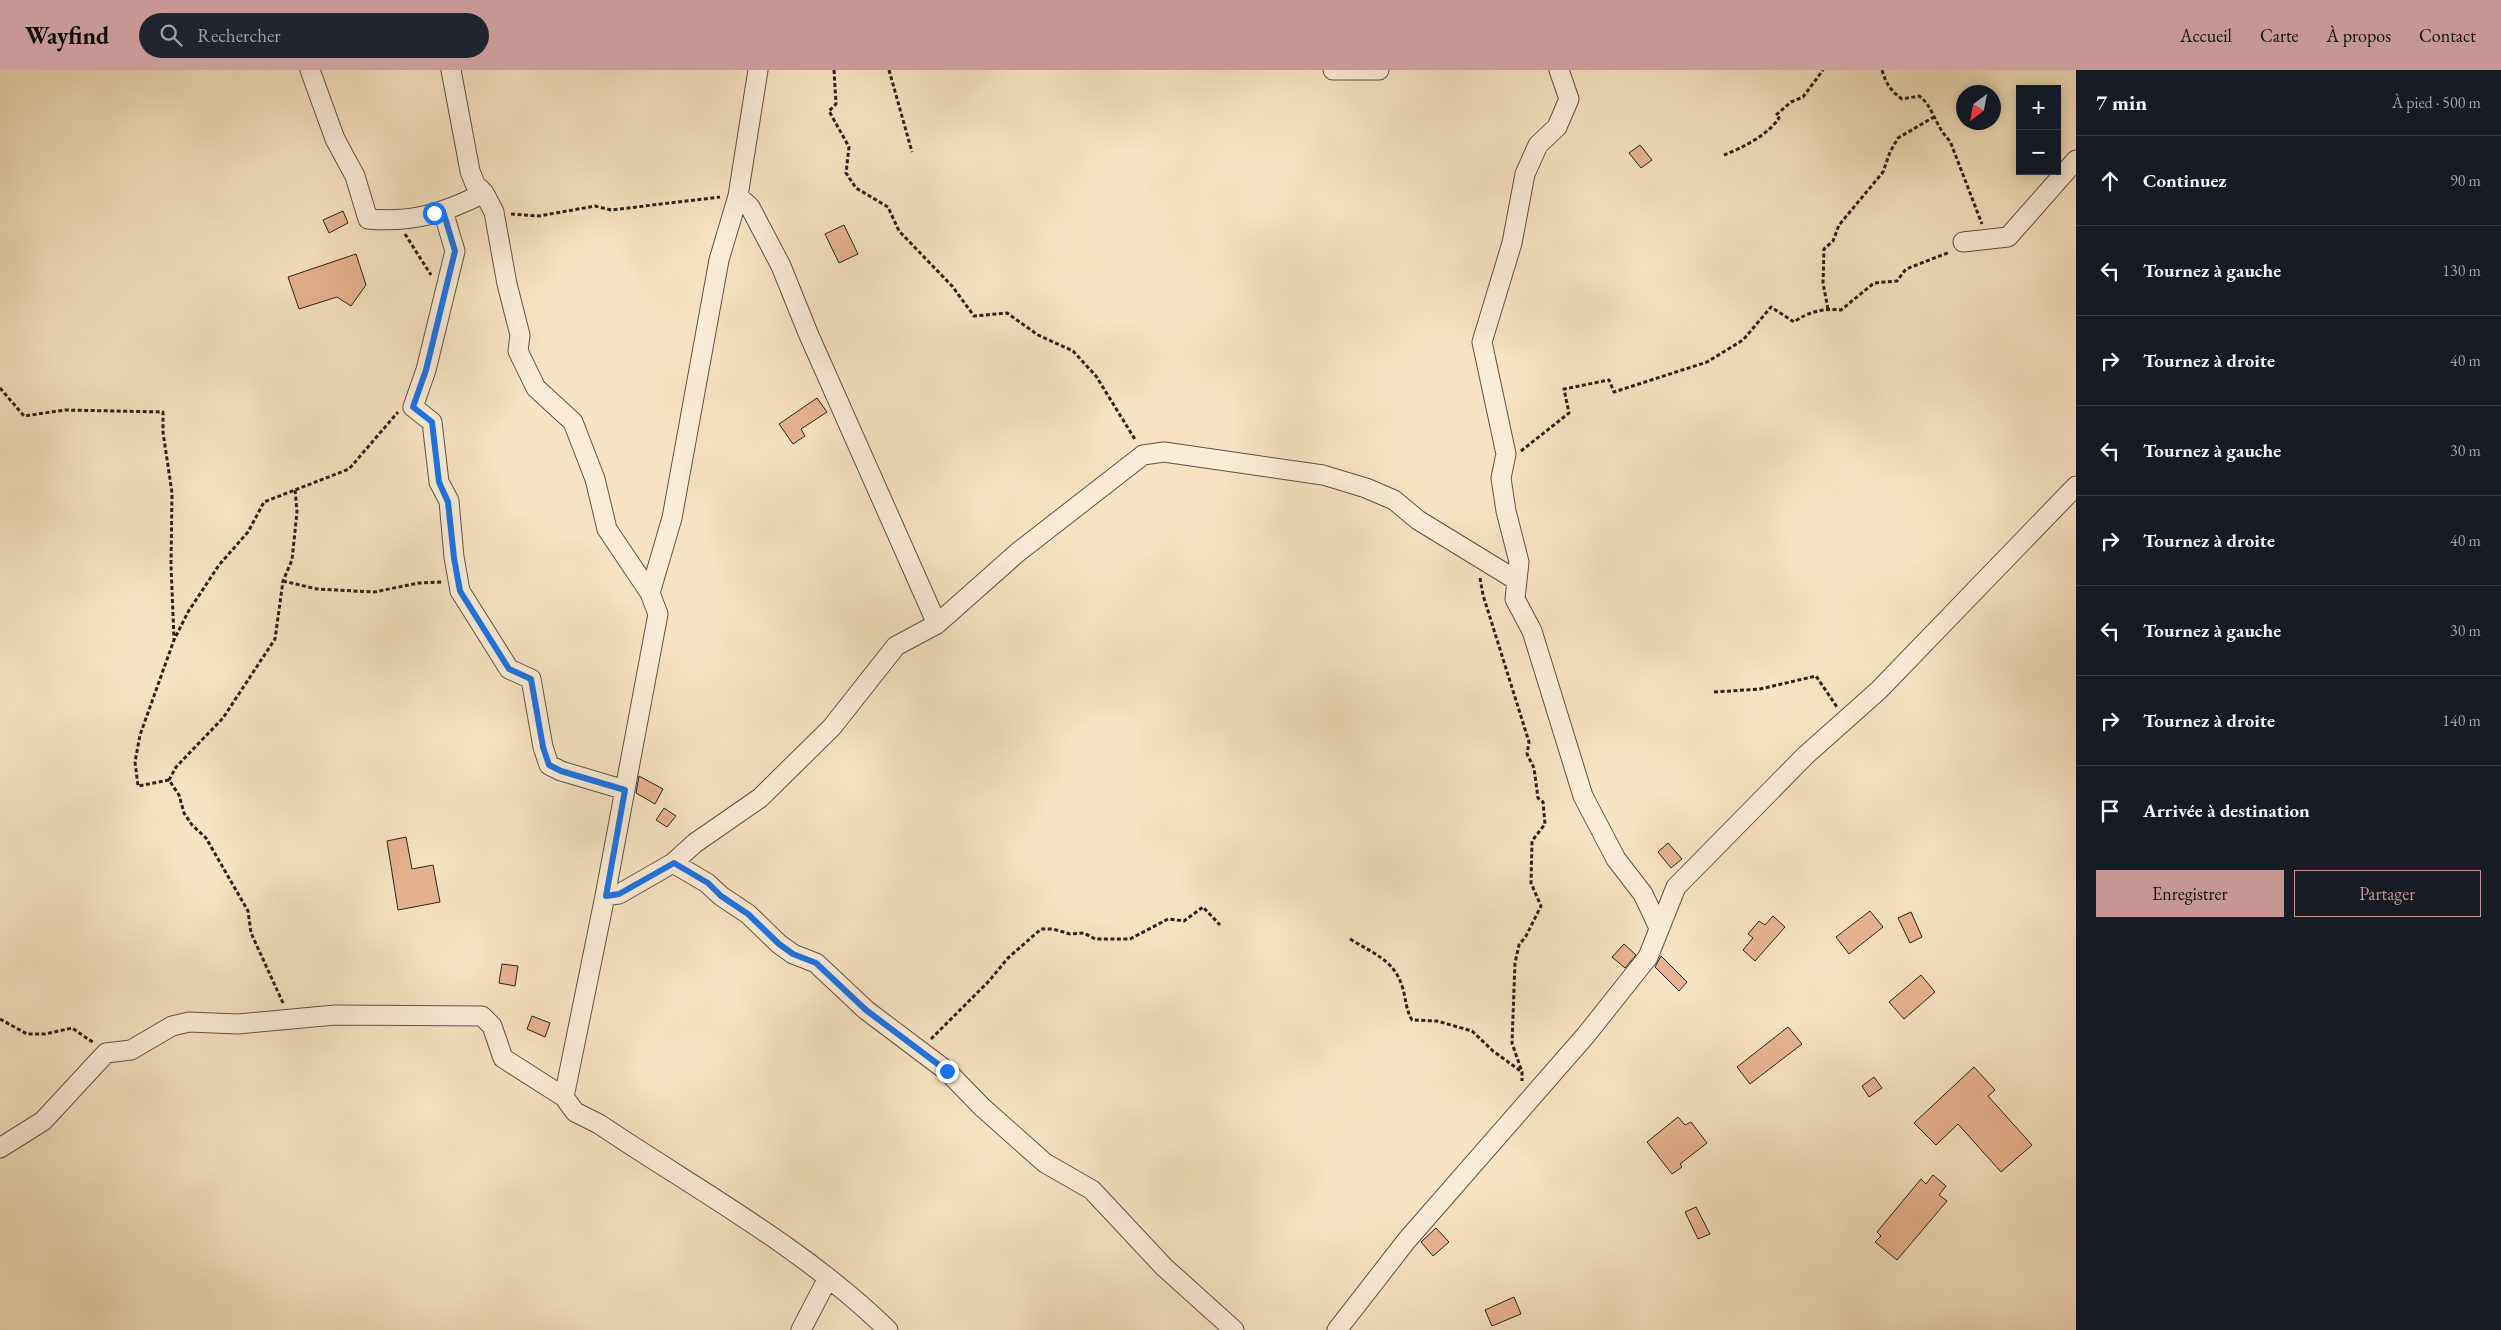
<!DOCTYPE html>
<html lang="fr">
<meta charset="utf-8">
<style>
:root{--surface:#171b24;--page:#20242c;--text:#f1f3f6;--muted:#9ea1a6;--line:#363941;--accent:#c59692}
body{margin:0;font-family:"EB Garamond",serif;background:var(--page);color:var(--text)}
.controls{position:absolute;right:15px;top:15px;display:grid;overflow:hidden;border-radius:0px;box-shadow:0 2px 12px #0003}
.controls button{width:45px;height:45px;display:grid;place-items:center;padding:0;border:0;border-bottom:1px solid var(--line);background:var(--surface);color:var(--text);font:25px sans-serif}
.compass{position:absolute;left:1956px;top:15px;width:45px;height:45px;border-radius:50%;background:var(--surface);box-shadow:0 2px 12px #0003;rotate:212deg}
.stop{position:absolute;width:15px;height:15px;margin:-11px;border:4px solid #1a73e8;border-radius:50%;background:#fff}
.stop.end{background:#1a73e8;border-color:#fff;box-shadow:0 1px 5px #0008}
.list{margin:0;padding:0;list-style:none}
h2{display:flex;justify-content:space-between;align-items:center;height:65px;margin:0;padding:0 20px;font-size:21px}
h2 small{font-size:16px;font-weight:400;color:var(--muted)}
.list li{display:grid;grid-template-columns:32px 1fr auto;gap:15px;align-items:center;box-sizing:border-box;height:90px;padding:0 20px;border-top:1px solid var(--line)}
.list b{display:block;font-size:19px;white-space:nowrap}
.list em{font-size:16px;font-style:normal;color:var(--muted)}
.actions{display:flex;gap:10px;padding:15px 20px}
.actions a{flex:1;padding:11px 0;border:1px solid var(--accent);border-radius:0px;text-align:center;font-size:18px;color:var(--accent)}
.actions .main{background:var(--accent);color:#111}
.icon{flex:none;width:28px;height:28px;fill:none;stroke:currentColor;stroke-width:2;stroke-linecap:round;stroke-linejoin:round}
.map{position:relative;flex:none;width:2076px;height:1260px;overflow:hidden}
header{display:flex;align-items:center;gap:30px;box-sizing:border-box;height:70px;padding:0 25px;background:var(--accent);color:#111}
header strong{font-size:24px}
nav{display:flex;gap:28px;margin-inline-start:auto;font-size:18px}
.search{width:350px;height:45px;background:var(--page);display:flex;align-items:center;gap:12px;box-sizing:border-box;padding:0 18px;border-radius:28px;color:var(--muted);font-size:19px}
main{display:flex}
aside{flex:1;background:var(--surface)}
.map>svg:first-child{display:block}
</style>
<header>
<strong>Wayfind</strong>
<div class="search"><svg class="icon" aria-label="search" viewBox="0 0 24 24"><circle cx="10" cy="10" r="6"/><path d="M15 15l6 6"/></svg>Rechercher</div>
<nav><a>Accueil</a><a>Carte</a><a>À propos</a><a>Contact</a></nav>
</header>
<main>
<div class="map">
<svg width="2076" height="1260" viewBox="0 0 2076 1260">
<rect width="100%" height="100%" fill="#f7e3c1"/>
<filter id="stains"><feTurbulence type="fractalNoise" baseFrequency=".004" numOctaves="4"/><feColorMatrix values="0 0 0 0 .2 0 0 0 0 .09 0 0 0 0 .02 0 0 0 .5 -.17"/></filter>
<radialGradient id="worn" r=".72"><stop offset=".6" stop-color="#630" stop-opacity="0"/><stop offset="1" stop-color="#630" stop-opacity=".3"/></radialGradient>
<path fill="#e7b491" stroke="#2d211d" d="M1640,75L1652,90L1641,98L1629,83Z
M343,141L348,153L329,163L323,150Z
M844,155L858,184L839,193L825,164Z
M356,184L366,215L351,236L337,227L299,239L288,207Z
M817,328L827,342L801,359L805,366L793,374L779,354Z
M639,706L663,719L655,734L636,723Z
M664,738L676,746L667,757L656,750Z
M406,767L412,799L433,795L440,832L398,840L387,771Z
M1668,773L1682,789L1671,798L1658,782Z
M1870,841L1883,857L1849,884L1836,867Z
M1911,842L1922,867L1910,873L1898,848Z
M1773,846L1785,857L1755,891L1743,880L1753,868L1748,864L1759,851L1765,855Z
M1624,874L1636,885L1625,898L1612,887Z
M1661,886L1687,912L1679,921L1655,897Z
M502,894L518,896L515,916L499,913Z
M1921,905L1935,922L1904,949L1889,932Z
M532,946L550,953L545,967L527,959Z
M1788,957L1802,974L1750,1014L1737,997Z
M1974,997L1995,1020L1988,1026L2032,1075L2001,1102L1958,1054L1936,1075L1914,1053Z
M1874,1007L1882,1018L1869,1027L1862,1016Z
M1678,1047L1685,1055L1691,1052L1707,1073L1680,1094L1682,1097L1672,1104L1647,1072Z
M1933,1105L1946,1116L1939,1125L1947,1131L1897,1190L1875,1172L1881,1166L1877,1162L1921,1109L1926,1114Z
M1696,1137L1710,1164L1698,1169L1685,1142Z
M1436,1158L1449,1172L1433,1186L1421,1172Z
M1514,1227L1521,1244L1492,1256L1485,1240Z"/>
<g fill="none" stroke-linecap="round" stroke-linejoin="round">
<g stroke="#605246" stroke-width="21">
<path id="street" d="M310,0L335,69L355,106L368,149C413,153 444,143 484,123
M451,0L470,101L475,114L484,123L494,142L507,214L520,265L518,281L536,318L573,352L595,409L607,459L650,523L658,544L605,826L564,1027L575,1042L599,1054C697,1120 803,1177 888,1260
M1333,0H1379
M1559,0L1569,29L1557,57L1538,75L1525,104L1512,173L1482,272L1506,384L1501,408L1506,441L1519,492L1515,529L1532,561L1583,726L1616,789L1643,824L1659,858
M738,126L750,137L781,196L808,263L937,554
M443,141L455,181L426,300L413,337L432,352L439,412L449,431L454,487L460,521L509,599L531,609L543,677L549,695L561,701L625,720
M1963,172L2008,167L2076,90
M650,523L672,448L719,190L738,126L758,0
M673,793L695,773L760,728L832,657L896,576L937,554L1017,483L1143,385L1164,382L1323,405L1366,418L1394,430L1418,450L1516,510
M605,826L619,824L673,793L707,813L721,826L748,844L779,874L793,884L816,893L866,940L947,1001L982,1037L1045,1093L1092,1120L1164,1197L1234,1260
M0,1078L43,1051L106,983L131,980L172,956L189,952L238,954L335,945L482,946L492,956L503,988L564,1027
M801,1260L828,1208
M1337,1260L1407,1170L1586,965L1648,887L1676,817L1806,685L1879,620L2076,416"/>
</g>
<path stroke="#2d211d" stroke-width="3" stroke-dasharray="4 2.5" stroke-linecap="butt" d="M834,0L836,34L829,41L849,77L846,103L856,118L888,137L899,161L952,216L974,246L1007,243L1038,265L1073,281L1096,306L1136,371
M889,0L912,82
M1882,0C1886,14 1891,21 1902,29L1919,26C1933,35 1935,57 1950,71L1982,154
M1724,85C1742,78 1768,65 1779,48L1776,45L1791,32L1803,27L1823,0
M511,144L539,146L595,136L611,140L720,127
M405,164L431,205
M1828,239L1823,213L1824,179L1833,171L1839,155L1883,102L1890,82L1898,68L1934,47
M0,318L24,346L65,340L163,342V362L172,423L171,496L174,569
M1521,381L1569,343L1564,319L1609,310L1614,322L1707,292L1743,270L1771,237L1794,252C1808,242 1823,238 1841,240L1874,213L1897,211L1906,199L1950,182
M1480,508L1483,525L1529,672L1527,684L1534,698L1538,728L1543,732L1545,754L1532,771L1531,813L1541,836L1526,866L1519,875L1515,893L1512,973L1522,1002V1011
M283,511L317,519L374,522L419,513L442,512
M1714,622L1760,619L1816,606L1837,637
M169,710L138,716L135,692L140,665L174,570L188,542L219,495L248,462L264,432L349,399L398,342
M1350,869C1374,884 1395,890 1403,919C1406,930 1406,940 1412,950L1437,951L1472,961L1493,981L1522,1002
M283,933L251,863L248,841L206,768L192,755L184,743L179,725L169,710L176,697L223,648L275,569L283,511L292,490L297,442L295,419
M0,949L27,964H45L72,958L94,973
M931,969L989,911L1008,888L1041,859H1053L1070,864L1084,863L1095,869H1130L1168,849L1184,851L1203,837L1220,855"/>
<use href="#street" stroke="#faedd7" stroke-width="19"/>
</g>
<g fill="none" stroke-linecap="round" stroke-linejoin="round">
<path stroke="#1a73e8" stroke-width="6" d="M434,143L443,141L455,181L426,300L413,337L432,352L439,412L448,432L454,488L460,521L509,599L531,609L543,677L549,695L561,701L625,720L606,826L619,824L674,793L708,813L721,826L748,844L779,874L793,884L816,893L866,940L947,1001"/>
</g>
<rect width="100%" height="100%" filter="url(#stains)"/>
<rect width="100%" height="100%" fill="url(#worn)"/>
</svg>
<div class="controls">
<button>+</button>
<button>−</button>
</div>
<svg class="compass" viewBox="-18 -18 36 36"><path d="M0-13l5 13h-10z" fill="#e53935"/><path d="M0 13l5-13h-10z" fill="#9ea1a6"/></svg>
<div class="stop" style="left:434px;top:143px"></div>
<div class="stop end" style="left:947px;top:1001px"></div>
</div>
<aside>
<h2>7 min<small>À pied · 500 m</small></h2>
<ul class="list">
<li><svg class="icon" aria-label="ahead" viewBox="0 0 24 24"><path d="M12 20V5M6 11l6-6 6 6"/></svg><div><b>Continuez</b></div><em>90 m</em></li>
<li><svg class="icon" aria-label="left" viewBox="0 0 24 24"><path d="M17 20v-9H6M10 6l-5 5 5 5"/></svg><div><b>Tournez à gauche</b></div><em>130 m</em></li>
<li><svg class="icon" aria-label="right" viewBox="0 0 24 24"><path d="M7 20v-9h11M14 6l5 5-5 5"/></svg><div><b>Tournez à droite</b></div><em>40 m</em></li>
<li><svg class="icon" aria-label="left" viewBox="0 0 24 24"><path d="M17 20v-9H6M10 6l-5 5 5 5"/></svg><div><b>Tournez à gauche</b></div><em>30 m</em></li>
<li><svg class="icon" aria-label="right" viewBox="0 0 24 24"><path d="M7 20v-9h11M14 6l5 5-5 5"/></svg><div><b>Tournez à droite</b></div><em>40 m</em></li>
<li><svg class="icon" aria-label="left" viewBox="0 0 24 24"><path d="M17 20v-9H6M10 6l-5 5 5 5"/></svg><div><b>Tournez à gauche</b></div><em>30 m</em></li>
<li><svg class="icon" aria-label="right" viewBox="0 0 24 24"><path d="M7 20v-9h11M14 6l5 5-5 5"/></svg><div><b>Tournez à droite</b></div><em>140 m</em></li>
<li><svg class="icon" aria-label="arrive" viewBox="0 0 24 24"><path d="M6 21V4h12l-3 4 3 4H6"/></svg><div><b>Arrivée à destination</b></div></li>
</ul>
<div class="actions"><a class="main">Enregistrer</a><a>Partager</a></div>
</aside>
</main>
